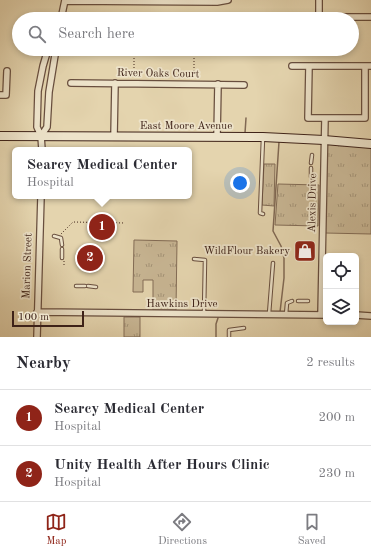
<!DOCTYPE html>
<style>
:root{--surface:#fff;--page:#f7f7f7;--text:#2b2b33;--muted:#7c7c81;--line:#e1e1e2;--accent:#8f2418}
body{margin:0;font-family:"Old Standard TT",serif;background:var(--page);color:var(--text)}
.controls{position:absolute;right:12px;bottom:12px;display:grid;overflow:hidden;border-radius:6px;box-shadow:0 2px 6px #0003}
.controls button{width:36px;height:36px;display:grid;place-items:center;padding:0;border:0;border-bottom:1px solid var(--line);background:var(--surface);color:var(--text);font:20px sans-serif}
.scale{position:absolute;left:12px;bottom:10px;width:72px;box-sizing:border-box;padding-left:4px;border:2px solid #3e2218;border-top:0;font-size:11px;line-height:14px;white-space:nowrap;color:#3e2218;-webkit-text-stroke:3px #ede3ca;paint-order:stroke}
.you{position:absolute;left:240px;top:183px;width:14px;height:14px;margin:-10px;border:3px solid #fff;border-radius:50%;background:#1a73e8;box-shadow:0 0 0 6px #1a73e833}
.badge{display:grid;place-items:center;width:26px;height:26px;border-radius:50%;background:var(--accent);color:#fff;font-size:13px;font-weight:700}
.pin{position:absolute;translate:-50% -50%;border:2px solid #fff;box-shadow:0 1px 4px #0006}
.popup{position:absolute;left:12px;top:147px;width:180px;height:52px;box-sizing:border-box;display:grid;place-content:center;border-radius:6px;background:var(--surface);filter:drop-shadow(0 1px 3px #0005);font-size:13px;white-space:nowrap;color:var(--muted)}
.popup b{font-size:15px;color:var(--text)}
.popup::after{content:'';position:absolute;left:50%;top:100%;margin-left:-8px;border:8px solid transparent;border-top-color:var(--surface)}
.list{margin:0;padding:0;list-style:none}
h2{display:flex;justify-content:space-between;align-items:center;height:52px;margin:0;padding:0 16px;font-size:17px}
h2 small{font-size:13px;font-weight:400;color:var(--muted)}
.list li{display:grid;grid-template-columns:26px 1fr auto;gap:12px;align-items:center;box-sizing:border-box;height:56px;padding:0 16px;border-top:1px solid var(--line)}
.list b{display:block;font-size:15px;white-space:nowrap}
.list p{margin:0;font-size:13px;white-space:nowrap;color:var(--muted)}
.list em{font-size:13px;font-style:normal;color:var(--muted)}
.icon{flex:none;width:22px;height:22px;fill:none;stroke:currentColor;stroke-width:2;stroke-linecap:round;stroke-linejoin:round}
.map{position:relative;flex:none;width:371px;height:337px;overflow:hidden}
.search{position:absolute;background:var(--surface);box-shadow:0 2px 6px #0003;left:12px;right:12px;top:12px;height:44px;display:flex;align-items:center;gap:10px;box-sizing:border-box;padding:0 14px;border-radius:22px;color:var(--muted);font-size:15px}
.sheet{height:164px;background:var(--surface)}
nav{display:flex;justify-content:space-around;align-items:center;box-sizing:border-box;height:56px;border-top:1px solid var(--line);background:var(--surface);font-size:11px;color:var(--muted)}
nav a{display:grid;justify-items:center;gap:2px}
nav .on{color:var(--accent)}
.map>svg:first-child{display:block}
</style>
<div class="map">
<svg width="371" height="337" viewBox="0 0 371 337">
<defs>
<pattern id="grass-tufts" width="24" height="20" patternUnits="userSpaceOnUse"><rect width="24" height="20" fill="#c8b694"/><path d="M3 7l-1-3M5 7V3M7 7l1-3M15 17l-1-3M17 17v-4M19 17l1-3" fill="none" stroke="#a49478"/></pattern>
</defs>
<rect width="100%" height="100%" fill="#e4d4ae"/>
<filter id="stains"><feTurbulence type="fractalNoise" baseFrequency=".005" numOctaves="4"/><feColorMatrix values="0 0 0 0 .2 0 0 0 0 .09 0 0 0 0 .02 0 0 0 .5 -.17"/></filter>
<radialGradient id="worn" r=".72"><stop offset=".6" stop-color="#630" stop-opacity="0"/><stop offset="1" stop-color="#630" stop-opacity=".3"/></radialGradient>
<path fill="url(#grass-tufts)" stroke="#836c56" d="M327,144L371,148V234L325,233Z
M264,164H275L274,206L262,205Z
M278,184L319,185L318,226L275,225Z
M134,240L177,241L176,310H153V280H143V292H133Z
M124,317H140V337H124Z"/>
<g fill="none" stroke-linecap="round" stroke-linejoin="round">
<path stroke="#806853" stroke-width="1.5" d="M245,133L246,118
M279,142L273,231L281,246L284,258V278L280,312
M216,337V324L218,318"/>
<g stroke="#684e3e" stroke-width="4.5">
<path id="lane" d="M263,138L260,213L263,214
M311,163L312,155
M311,177V168
M54,236L61,238L62,245
M62,258V249
M194,259L205,260L204,313
M76,286H85
M88,286L96,287
M298,301H308
M269,314L273,263
M286,315L287,303L292,301
M229,337V330L244,328"/>
</g>
<g stroke="#684e3e" stroke-width="8">
<path id="street" d="M319,0V17
M65,1L217,2L228,0
M292,17H371
M61,19L65,0
M292,66H371
M309,66L308,118H365V66
M71,83L244,85
M0,95H6L7,71
M41,136L47,127L49,92L56,49
M114,136L115,83
M217,137L218,84
M42,150L41,136L37,127L38,91L43,66L48,49
M37,312L326,315
M321,315L325,118
M356,315L371,316
M37,337L41,196"/>
</g>
<g stroke="#3e2218" stroke-width="10">
<path id="secondary" d="M0,136L263,137L324,140L371,144"/>
</g>
<path stroke="#3e2218" stroke-width="1" stroke-dasharray="1 2" stroke-linecap="butt" d="M134,49V79
M194,49V79
M61,234L73,222L125,223
M64,265V261"/>
<use href="#lane" stroke="#ede3ca" stroke-width="2.5"/>
<use href="#street" stroke="#ede3ca" stroke-width="5.5"/>
<use href="#secondary" stroke="#ede3ca" stroke-width="8"/>
</g>
<defs>
<g id="shop-square" transform="scale(1.15)"><rect x="-9" y="-9" width="18" height="18" rx="4" fill="#8f2418" stroke="#ede3ca"/><path d="M-5-2.5h2.3a2.7 3.5 0 0 1 5.4 0H5L5.5 6h-11ZM-1.5-2.5h3a1.5 2.3 0 0 0-3 0Z" fill="#fff"/></g>
</defs>
<g fill-rule="evenodd">
<use href="#shop-square" x="305" y="251"/>
</g>
<g text-anchor="middle" dominant-baseline="central" stroke-width="3.5" stroke-linejoin="round" paint-order="stroke">
<g font-size="11" fill="#3e2218" stroke="#ede3ca">
<text transform="translate(158 74) rotate(1)">River Oaks Court</text>
<text x="186" y="126">East Moore Avenue</text>
<text transform="translate(313 203) rotate(-89)">Alexis Drive</text>
<text transform="translate(28 266) rotate(-88)">Marion Street</text>
<text x="182" y="304">Hawkins Drive</text>
</g>
<g font-size="11" fill="#3e2218" stroke="#ede3ca" text-anchor="end">
<text x="290" y="251">WildFlour Bakery</text>
</g>
</g>
<rect width="100%" height="100%" filter="url(#stains)"/>
<rect width="100%" height="100%" fill="url(#worn)"/>
</svg>
<div class="controls">
<button><svg class="icon" aria-label="locate" viewBox="0 0 24 24"><circle cx="12" cy="12" r="6"/><path d="M12 2v4M12 18v4M2 12h4M18 12h4"/></svg></button>
<button><svg class="icon" aria-label="layers" viewBox="0 0 24 24"><path d="M12 4l9 5-9 5-9-5zM3 14l9 5 9-5"/></svg></button>
</div>
<div class="scale">100 m</div>
<div class="you"></div>
<div class="pin badge" style="left:102px;top:227px">1</div>
<div class="popup"><b>Searcy Medical Center</b>Hospital</div>
<div class="pin badge" style="left:90px;top:258px">2</div>
<div class="search"><svg class="icon" aria-label="search" viewBox="0 0 24 24"><circle cx="10" cy="10" r="6"/><path d="M15 15l6 6"/></svg>Search here</div>
</div>
<section class="sheet">
<h2>Nearby<small>2 results</small></h2>
<ul class="list">
<li><span class="badge">1</span><div><b>Searcy Medical Center</b><p>Hospital</p></div><em>200 m</em></li>
<li><span class="badge">2</span><div><b>Unity Health After Hours Clinic</b><p>Hospital</p></div><em>230 m</em></li>
</ul>
</section>
<nav>
<a class="on"><svg class="icon" aria-label="map" viewBox="0 0 24 24"><path d="M3 6l6-2 6 2 6-2v14l-6 2-6-2-6 2zM9 4v14M15 6v14"/></svg>Map</a>
<a><svg class="icon" aria-label="directions" viewBox="0 0 24 24"><path d="M12 3l9 9-9 9-9-9zM9 14v-3h6M13 9l2 2-2 2"/></svg>Directions</a>
<a><svg class="icon" aria-label="saved" viewBox="0 0 24 24"><path d="M7 4h10v16l-5-4-5 4z"/></svg>Saved</a>
</nav>
